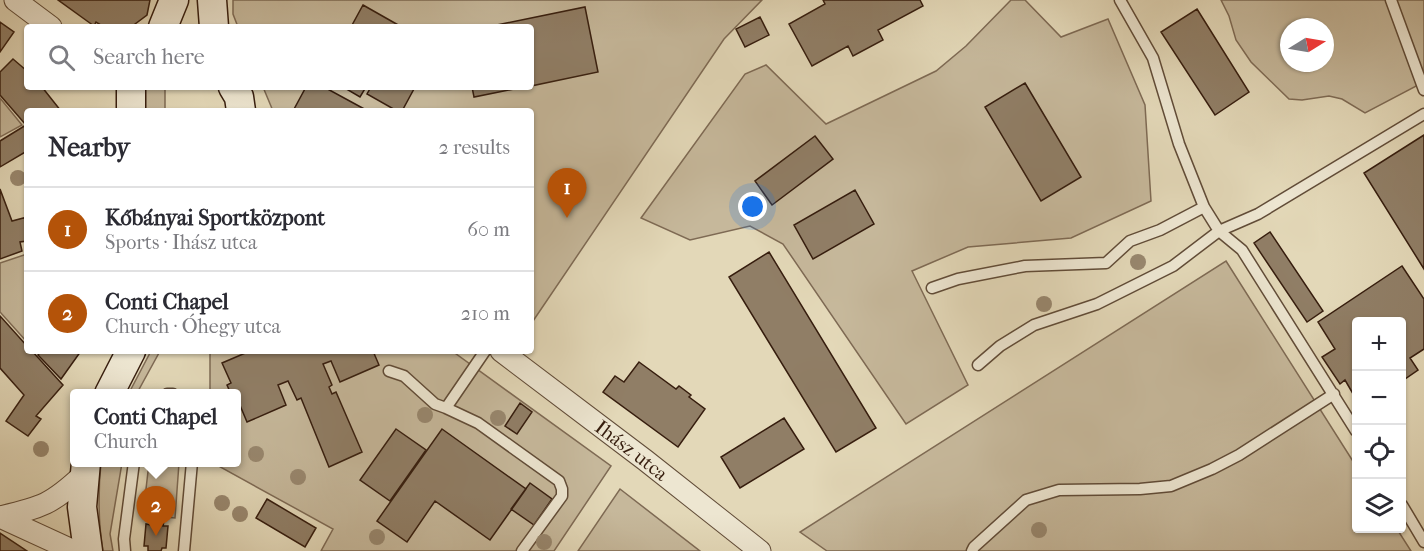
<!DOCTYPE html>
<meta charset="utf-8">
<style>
:root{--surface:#fff;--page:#f7f7f7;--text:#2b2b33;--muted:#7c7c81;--line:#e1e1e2;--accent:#b45309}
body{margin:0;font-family:"IM FELL French Canon",serif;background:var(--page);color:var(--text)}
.controls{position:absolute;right:18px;bottom:18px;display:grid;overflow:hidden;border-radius:6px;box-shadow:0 2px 4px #0004}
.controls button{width:54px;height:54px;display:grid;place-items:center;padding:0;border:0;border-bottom:2px solid var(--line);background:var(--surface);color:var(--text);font:30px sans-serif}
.compass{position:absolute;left:1280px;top:18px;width:54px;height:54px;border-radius:50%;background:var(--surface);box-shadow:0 2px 4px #0004;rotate:79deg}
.you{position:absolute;left:753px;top:207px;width:21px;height:21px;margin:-15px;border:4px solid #fff;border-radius:50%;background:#1a73e8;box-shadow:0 0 0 9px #1a73e833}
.badge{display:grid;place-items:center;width:39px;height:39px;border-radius:50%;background:var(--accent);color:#fff;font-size:20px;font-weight:700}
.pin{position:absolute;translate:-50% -50px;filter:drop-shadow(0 2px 3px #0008)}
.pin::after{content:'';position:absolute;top:32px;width:21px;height:18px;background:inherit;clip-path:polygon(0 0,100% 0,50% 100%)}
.popup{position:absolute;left:70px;top:389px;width:171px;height:78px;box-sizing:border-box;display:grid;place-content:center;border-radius:6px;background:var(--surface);filter:drop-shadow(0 2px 4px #0005);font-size:20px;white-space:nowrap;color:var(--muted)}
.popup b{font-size:22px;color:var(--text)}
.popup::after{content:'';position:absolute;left:50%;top:100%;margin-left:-12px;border:12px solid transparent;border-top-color:var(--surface)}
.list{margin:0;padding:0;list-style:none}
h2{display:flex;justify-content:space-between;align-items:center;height:78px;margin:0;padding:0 24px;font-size:26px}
h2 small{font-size:20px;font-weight:400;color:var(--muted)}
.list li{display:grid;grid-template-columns:39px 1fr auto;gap:18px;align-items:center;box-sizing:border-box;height:84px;padding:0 24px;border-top:2px solid var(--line)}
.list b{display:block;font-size:22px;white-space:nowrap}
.list p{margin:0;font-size:20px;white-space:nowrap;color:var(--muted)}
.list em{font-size:20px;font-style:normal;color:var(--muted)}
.icon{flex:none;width:33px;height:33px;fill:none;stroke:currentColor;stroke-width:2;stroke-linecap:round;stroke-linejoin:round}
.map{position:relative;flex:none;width:1424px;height:551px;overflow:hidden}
.search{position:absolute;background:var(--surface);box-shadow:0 2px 4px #0004;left:24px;top:24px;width:510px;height:66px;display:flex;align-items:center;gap:15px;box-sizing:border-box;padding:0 21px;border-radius:6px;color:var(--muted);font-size:22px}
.panel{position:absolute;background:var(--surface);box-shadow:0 2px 4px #0004;left:24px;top:108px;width:510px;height:246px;border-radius:6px}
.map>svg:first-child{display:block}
</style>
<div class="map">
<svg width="1424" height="551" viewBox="0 0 1424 551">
<rect width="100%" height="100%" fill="#e3d8b8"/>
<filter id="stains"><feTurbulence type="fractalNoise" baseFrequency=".00333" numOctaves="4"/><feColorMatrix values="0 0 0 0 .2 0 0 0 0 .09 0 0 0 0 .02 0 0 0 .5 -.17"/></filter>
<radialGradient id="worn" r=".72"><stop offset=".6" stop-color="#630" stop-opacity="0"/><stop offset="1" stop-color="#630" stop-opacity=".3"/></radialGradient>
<path fill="#c6b89b" stroke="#7e6a54" stroke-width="1.5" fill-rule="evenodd" d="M233,0H762L724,39L531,324V111H273L263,87H531V27H238L233,14Z
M1011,0H1025L1061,37L1108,19L1145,105L1151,201L1071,238L968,247L912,271L968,385L906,424L783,244L750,226L690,240L641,218L745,74L766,65L826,124L936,71L966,46Z
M1221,0H1424V82L1365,113L1342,99L1329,96L1302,100L1289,99L1251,62L1236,40L1229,16ZM1289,27H1325V63H1289Z
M143,87H165V111H145Z
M0,98L22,125L0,137Z
M27,254V342L0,312V263Z
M1226,261L1356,466V528L1397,529L1411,551H827L800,532Z
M151,351H160L137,393H129Z
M210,351H452L611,466L554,551H321L333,529L213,463L237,462V394L210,393Z
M101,463H122L110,534L113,551H103C98,521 98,493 101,463Z
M149,463H179L175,518L143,515Z
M620,489L700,551H578Z"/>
<path fill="#907e66" stroke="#361d0e" stroke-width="1.5" d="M58,0H150L147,15L131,27H104L96,22L94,26Z
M823,0H920L923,6L878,30L883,40L853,56L848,46L812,66L789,24L825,4Z
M363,5L400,26L399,27H351Z
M585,7L598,72L531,86V27H487Z
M1197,9L1249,92L1215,115L1161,32Z
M760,17L769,35L745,47L736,29Z
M0,22L14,32L0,52Z
M13,59L27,71V87H42L61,111H27V151L0,167V141L26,125L0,95V72Z
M1025,83L1081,177L1041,201L985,107Z
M306,87H324L368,111H293Z
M343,87H366L360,97Z
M371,87H415L402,111H397L367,94Z
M472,87H524L474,97Z
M1424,135V269L1364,173Z
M815,136L833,159L772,205L755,181Z
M0,189L12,221L27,217V241L20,242L22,251L0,259Z
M855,190L874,224L813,259L794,225Z
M1270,232L1323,311L1307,322L1254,243Z
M769,252L876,428L836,452L729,277Z
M1402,266L1424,299V349L1410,358L1418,370L1402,381V322H1356V399L1345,380L1340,384L1322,357L1335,349L1318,322Z
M0,316L27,346V351H32L63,385L36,416L41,419L28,436L6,421L24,395L0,368Z
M41,351H81L61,379L38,355Z
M250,351H373L379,365L340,382L331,361L323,364L332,385L329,387L332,394L336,392L362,452L329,467L301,398L297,400L288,381L278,385L286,405L247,422L239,403L237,404V394H231L227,385L231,383L222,363Z
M639,362L676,389L679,386L691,395L689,397L705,409L678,447L603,392L615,376L624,382Z
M520,403L532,412L517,434L505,426Z
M784,418L804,449L740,488L721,457Z
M396,429L426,450L390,501L360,480Z
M442,429L526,489L490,540L435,501L407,542L377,521Z
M530,483L552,499L534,525L511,509Z
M267,499L316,528L305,547L256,518Z
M152,520L164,521L163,526H168L166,548H162L161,551H148V546H144L146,524L151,525Z
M0,533L27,551H0Z"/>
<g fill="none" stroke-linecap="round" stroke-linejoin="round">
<g stroke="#614c38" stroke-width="13">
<path id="lane" d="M1391,0L1424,90
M1204,207L1219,231L1242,250L1356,431
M932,288L958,279L1025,266L1106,263L1130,241L1160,230L1204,207L1179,144L1153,58L1120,0
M978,365L1000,346L1034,325L1097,304L1173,266L1219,231L1258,214L1424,114
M389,371L404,376L435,404L446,408L485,351
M167,394H173
M446,408L478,423L559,481L562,489V496L522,551
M1402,505L1424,542
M125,551L124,539L134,462
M184,551L192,462
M972,551L974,547L1026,500L1059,490L1140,489L1171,486L1212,469L1239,455L1334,394"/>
</g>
<g stroke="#614c38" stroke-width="23">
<g id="street">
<path d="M15,0L51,27"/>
<path id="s1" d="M501,351L645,460L760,551"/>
<path d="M0,517C42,507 51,505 83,475"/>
<path d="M0,517L74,551"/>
</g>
</g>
<g stroke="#361d0e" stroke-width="31">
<path id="secondary" d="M212,0L214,27
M163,27L174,0
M131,87V111
M233,87L239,97L241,111
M109,394L131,351
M86,462L82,507L88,551"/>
</g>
<use href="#lane" stroke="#ede6d1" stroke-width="10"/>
<use href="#street" stroke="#ede6d1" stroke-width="21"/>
<use href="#secondary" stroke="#ede6d1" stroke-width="28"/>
</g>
<g fill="#98876e">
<circle cx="18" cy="178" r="8"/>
<circle cx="1138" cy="262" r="8"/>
<circle cx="1044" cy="304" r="8"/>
<circle cx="425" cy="415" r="8"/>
<circle cx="498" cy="418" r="8"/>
<circle cx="41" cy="449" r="8"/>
<circle cx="256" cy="454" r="8"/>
<circle cx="298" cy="477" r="8"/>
<circle cx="222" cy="503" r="8"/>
<circle cx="240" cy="514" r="8"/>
<circle cx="1039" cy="530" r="8"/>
<circle cx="377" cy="537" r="8"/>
<circle cx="544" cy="542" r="8"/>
</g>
<g text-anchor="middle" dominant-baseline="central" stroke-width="4.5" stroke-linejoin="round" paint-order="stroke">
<g font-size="20" fill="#361d0e" stroke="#ede6d1">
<text stroke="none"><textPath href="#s1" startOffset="164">Ihász utca</textPath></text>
</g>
</g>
<rect width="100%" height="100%" filter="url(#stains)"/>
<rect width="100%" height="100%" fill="url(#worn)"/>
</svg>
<div class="controls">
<button>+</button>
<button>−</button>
<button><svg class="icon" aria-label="locate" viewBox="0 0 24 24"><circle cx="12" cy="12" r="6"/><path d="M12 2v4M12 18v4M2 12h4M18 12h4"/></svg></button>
<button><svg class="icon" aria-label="layers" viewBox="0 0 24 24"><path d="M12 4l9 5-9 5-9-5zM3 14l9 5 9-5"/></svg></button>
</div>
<svg class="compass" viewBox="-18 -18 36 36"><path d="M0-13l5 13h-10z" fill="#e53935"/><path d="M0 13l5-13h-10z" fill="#7c7c81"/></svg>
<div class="you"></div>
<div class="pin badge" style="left:567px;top:218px">1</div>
<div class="pin badge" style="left:156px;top:536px">2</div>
<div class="popup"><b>Conti Chapel</b>Church</div>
<div class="search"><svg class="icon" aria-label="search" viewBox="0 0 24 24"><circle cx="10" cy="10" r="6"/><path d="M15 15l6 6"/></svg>Search here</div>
<section class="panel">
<h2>Nearby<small>2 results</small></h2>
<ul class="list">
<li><span class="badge">1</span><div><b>Kőbányai Sportközpont</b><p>Sports · Ihász utca</p></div><em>60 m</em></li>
<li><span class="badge">2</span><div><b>Conti Chapel</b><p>Church · Óhegy utca</p></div><em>210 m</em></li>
</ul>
</section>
</div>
